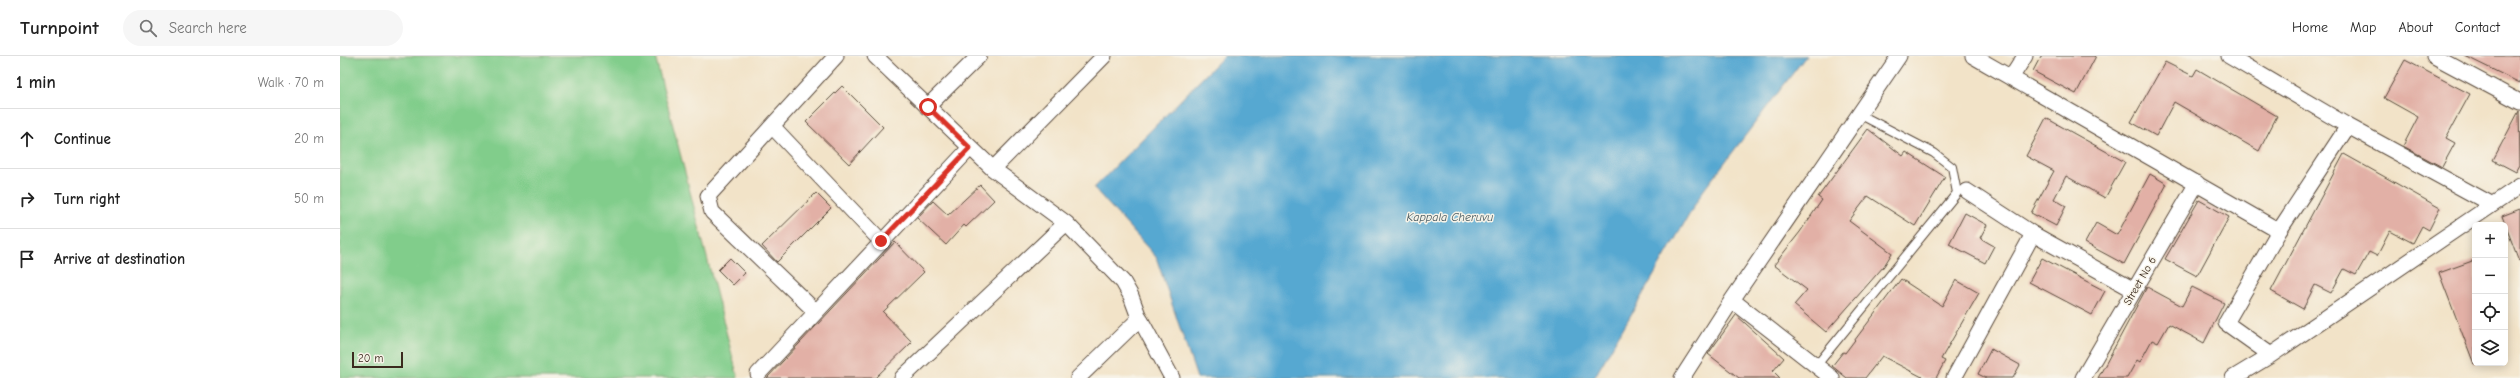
<!DOCTYPE html>
<meta charset="utf-8">
<style>
:root{--surface:#fff;--page:#f6f6f6;--text:#222;--muted:#767676;--line:#e0e0e0}
body{margin:0;font-family:"Comic Neue",sans-serif;background:var(--page);color:var(--text)}
.controls{position:absolute;right:12px;bottom:12px;display:grid;overflow:hidden;border-radius:6px;box-shadow:0 2px 10px #0003}
.controls button{width:36px;height:36px;display:grid;place-items:center;padding:0;border:0;border-bottom:1px solid var(--line);background:var(--surface);color:var(--text);font:20px sans-serif}
.scale{position:absolute;left:12px;bottom:10px;width:51px;box-sizing:border-box;padding-left:4px;border:2px solid #3b2a1e;border-top:0;font-size:11px;line-height:14px;white-space:nowrap;color:#3b2a1e;-webkit-text-stroke:3px #f7f3e8;paint-order:stroke}
.stop{position:absolute;width:12px;height:12px;margin:-9px;border:3px solid #d93025;border-radius:50%;background:#fff}
.stop.end{background:#d93025;border-color:#fff;box-shadow:0 1px 4px #0008}
.list{margin:0;padding:0;list-style:none}
h2{display:flex;justify-content:space-between;align-items:center;height:52px;margin:0;padding:0 16px;font-size:17px}
h2 small{font-size:13px;font-weight:400;color:var(--muted)}
.list li{display:grid;grid-template-columns:26px 1fr auto;gap:12px;align-items:center;box-sizing:border-box;height:60px;padding:0 16px;border-top:1px solid var(--line)}
.list b{display:block;font-size:15px;white-space:nowrap}
.list em{font-size:13px;font-style:normal;color:var(--muted)}
.icon{flex:none;width:22px;height:22px;fill:none;stroke:currentColor;stroke-width:2;stroke-linecap:round;stroke-linejoin:round}
.map{position:relative;flex:none;width:2180px;height:322px;overflow:hidden}
header{display:flex;align-items:center;gap:24px;box-sizing:border-box;height:56px;padding:0 20px;background:var(--surface);border-bottom:1px solid var(--line)}
header strong{font-size:19px}
nav{display:flex;gap:22px;margin-inline-start:auto;font-size:14px}
.search{width:280px;height:36px;background:var(--page);display:flex;align-items:center;gap:10px;box-sizing:border-box;padding:0 14px;border-radius:22px;color:var(--muted);font-size:15px}
main{display:flex}
aside{flex:1;background:var(--surface)}
.map>svg:first-child{display:block}
</style>
<header>
<strong>Turnpoint</strong>
<div class="search"><svg class="icon" aria-label="search" viewBox="0 0 24 24"><circle cx="10" cy="10" r="6"/><path d="M15 15l6 6"/></svg>Search here</div>
<nav><a>Home</a><a>Map</a><a>About</a><a>Contact</a></nav>
</header>
<main>
<aside>
<h2>1 min<small>Walk · 70 m</small></h2>
<ul class="list">
<li><svg class="icon" aria-label="ahead" viewBox="0 0 24 24"><path d="M12 20V5M6 11l6-6 6 6"/></svg><div><b>Continue</b></div><em>20 m</em></li>
<li><svg class="icon" aria-label="right" viewBox="0 0 24 24"><path d="M7 20v-9h11M14 6l5 5-5 5"/></svg><div><b>Turn right</b></div><em>50 m</em></li>
<li><svg class="icon" aria-label="arrive" viewBox="0 0 24 24"><path d="M6 21V4h12l-3 4 3 4H6"/></svg><div><b>Arrive at destination</b></div></li>
</ul>
</aside>
<div class="map">
<svg width="2180" height="322" viewBox="0 0 2180 322">
<rect width="100%" height="100%" fill="#f7f3e8"/>
<filter id="ink" filterUnits="userSpaceOnUse"><feTurbulence type="fractalNoise" baseFrequency=".025" numOctaves="2"/><feDisplacementMap in="SourceGraphic" scale="8" xChannelSelector="R" yChannelSelector="G"/><feConvolveMatrix kernelMatrix="1 2 1 2 8 2 1 2 1" color-interpolation-filters="sRGB"/></filter>
<filter id="wash" filterUnits="userSpaceOnUse"><feTurbulence type="fractalNoise" baseFrequency=".012" numOctaves="4" result="noise"/><feDisplacementMap in="SourceGraphic" scale="16" xChannelSelector="R" yChannelSelector="G"/><feGaussianBlur stdDeviation="0.9" result="paint"/><feColorMatrix in="noise" values="0 0 0 0 0 0 0 0 0 0 0 0 0 0 0 0 0 1.4 0 .05"/><feComposite in="paint" operator="in"/></filter>
<g filter="url(#wash)">
<rect width="100%" height="100%" fill="#f2e3c8"/>
<path fill="#81cd8b" stroke="#5e7c54" d="M0,0H315L398,322H0Z"/>
<path fill="#56a8d1" stroke="#486978" d="M884,0H1466L1363,135L1254,322H857L816,201L754,132Z"/>
<g id="blocks">
<path fill="#e2b0a6" d="M1701,0H1756L1736,38L1693,15Z
M2125,0H2180V27Z
M2065,4L2130,38L2106,82L2115,87L2102,111L2063,90L2078,61L2044,42Z
M1825,6L1853,20L1857,13L1937,60L1919,95L1834,46L1816,80L1791,66Z
M502,30L543,71L509,108L466,66Z
M2179,55L2180,109L2176,116L2153,104Z
M1706,62L1785,106L1765,142L1726,120L1714,143L1726,150L1716,170L1691,157L1714,115L1686,100Z
M1528,73L1563,100L1566,96L1605,121L1575,170L1528,140L1509,165L1552,197L1544,210L1486,276L1454,249L1467,234L1434,209L1460,176L1482,144L1478,141Z
M2004,98L2100,152L2089,174L2082,170L2073,187L2050,175L2037,200L2029,196L2016,219L2004,213L1991,237L1975,229L1963,253L1931,235Z
M1810,118L1827,128L1784,208L1745,187L1756,167L1777,179Z
M640,129L654,144L626,171L624,169L606,189L577,162L593,145L608,159Z
M476,137L491,152L437,206L422,190Z
M1859,144L1889,161L1857,220L1825,203Z
M2180,153V205H2179L2162,160Z
M1625,157L1647,169L1640,182L1654,190L1645,207L1609,188Z
M555,186L584,216L543,256L572,286L535,322H427Z
M390,202L405,217L393,229L378,214Z
M1702,202L1765,235L1752,259L1689,226Z
M2135,204V308H2134L2099,217Z
M1561,223L1602,250L1616,224L1639,237L1601,303L1605,305L1596,322H1584L1542,300L1525,322H1507L1492,310L1503,296L1505,297Z
M1807,231L1842,250L1852,231L1884,247L1864,287L1829,268L1818,287L1812,284L1800,306L1797,304L1787,322H1758Z
M1396,259L1444,302L1433,315L1440,322H1399L1368,298Z
M1651,293L1680,309L1673,322H1646L1638,318Z"/>
</g>
</g>
<g filter="url(#ink)">
<use href="#blocks" fill-opacity="0" stroke="#564638" stroke-width="1"/>
<g fill="none" stroke-linecap="round" stroke-linejoin="round">
<g stroke="#564638" stroke-width="10">
<path id="lane" d="M1476,310L1617,137L1612,111L1594,97L1519,58"/>
</g>
<g stroke="#564638" stroke-width="17">
<path id="street" d="M535,0L653,113L726,167L562,322
M1633,0L1939,175
M1889,0L2008,70L2151,148
M2094,0L2180,46
M1671,22L1685,0
M587,51L639,0
M432,70L541,185
M653,113L764,0
M1627,135L1693,178L1794,234
M726,167L783,226L791,240L798,259L832,322
M475,255L372,156L368,140L496,0
M1931,299L1886,267L1939,175L2008,70
M418,318L630,92
M738,322L800,262
M1342,322L1392,244
M1492,322L1392,244L1559,0
M1614,322L1693,178
M1743,322L1857,127
M1893,322L1931,299L2180,130"/>
</g>
<use href="#lane" stroke="#fff" stroke-width="8"/>
<use href="#street" stroke="#fff" stroke-width="15"/>
</g>
</g>
<g fill="none" stroke-linecap="round" stroke-linejoin="round" filter="url(#ink)">
<path stroke="#d93025" stroke-width="5" d="M541,185L630,92L588,51"/>
</g>
<g text-anchor="middle" dominant-baseline="central" stroke-width="3" stroke-linejoin="round" paint-order="stroke">
<g font-size="11" fill="#3b2a1e" stroke="#f7f3e8">
<text transform="translate(1800 225) rotate(-60)">Street No 6</text>
</g>
<g font-size="12" font-style="italic" fill="#44565d" stroke="#f7f3e8">
<text x="1110" y="161">Kappala Cheruvu</text>
</g>
</g>
</svg>
<div class="controls">
<button>+</button>
<button>−</button>
<button><svg class="icon" aria-label="locate" viewBox="0 0 24 24"><circle cx="12" cy="12" r="6"/><path d="M12 2v4M12 18v4M2 12h4M18 12h4"/></svg></button>
<button><svg class="icon" aria-label="layers" viewBox="0 0 24 24"><path d="M12 4l9 5-9 5-9-5zM3 14l9 5 9-5"/></svg></button>
</div>
<div class="scale">20 m</div>
<div class="stop" style="left:588px;top:51px"></div>
<div class="stop end" style="left:541px;top:185px"></div>
</div>
</main>
